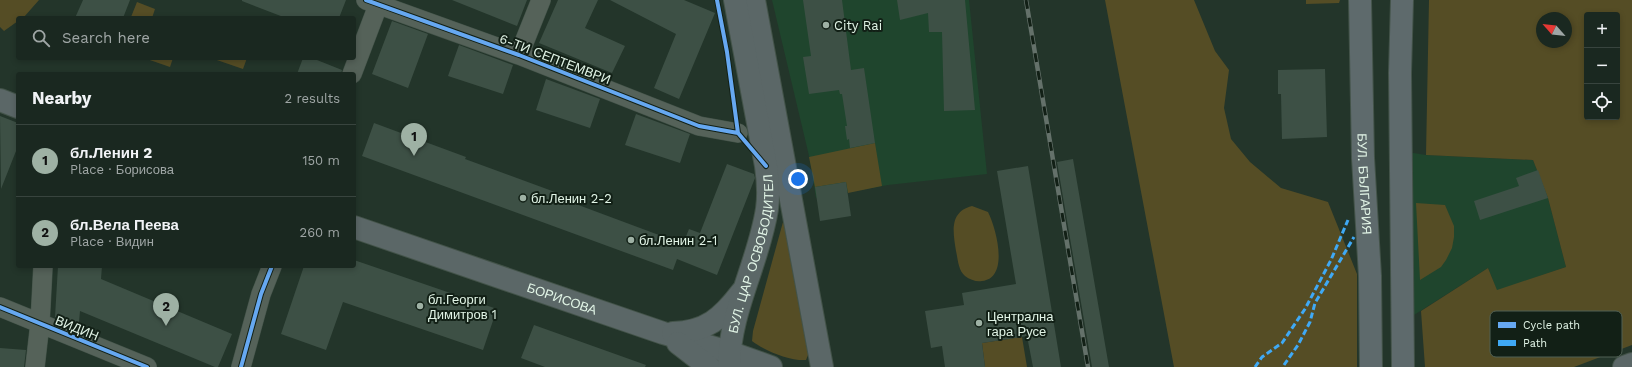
<!DOCTYPE html>
<meta charset="utf-8">
<style>
:root{--surface:#1a2820;--page:#233029;--text:#f1f3f6;--muted:#9fa6a5;--line:#38443e;--accent:#9eb1a4}
body{margin:0;font-family:"Work Sans",sans-serif;background:var(--page);color:var(--text)}
.controls{position:absolute;right:12px;top:12px;display:grid;overflow:hidden;border-radius:4px;box-shadow:0 2px 6px #0003}
.controls button{width:36px;height:36px;display:grid;place-items:center;padding:0;border:0;border-bottom:1px solid var(--line);background:var(--surface);color:var(--text);font:20px sans-serif}
.compass{position:absolute;left:1536px;top:12px;width:36px;height:36px;border-radius:50%;background:var(--surface);box-shadow:0 2px 6px #0003;rotate:297deg}
.you{position:absolute;left:798px;top:179px;width:14px;height:14px;margin:-10px;border:3px solid #fff;border-radius:50%;background:#1a73e8;box-shadow:0 0 0 6px #1a73e833}
.badge{display:grid;place-items:center;width:26px;height:26px;border-radius:50%;background:var(--accent);color:#111;font-size:13px;font-weight:700}
.pin{position:absolute;translate:-50% -33px;filter:drop-shadow(0 1px 2px #0008)}
.pin::after{content:'';position:absolute;top:21px;width:14px;height:12px;background:inherit;clip-path:polygon(0 0,100% 0,50% 100%)}
.list{margin:0;padding:0;list-style:none}
h2{display:flex;justify-content:space-between;align-items:center;height:52px;margin:0;padding:0 16px;font-size:17px}
h2 small{font-size:13px;font-weight:400;color:var(--muted)}
.list li{display:grid;grid-template-columns:26px 1fr auto;gap:12px;align-items:center;box-sizing:border-box;height:72px;padding:0 16px;border-top:1px solid var(--line)}
.list b{display:block;font-size:15px;white-space:nowrap}
.list p{margin:0;font-size:13px;white-space:nowrap;color:var(--muted)}
.list em{font-size:13px;font-style:normal;color:var(--muted)}
.icon{flex:none;width:22px;height:22px;fill:none;stroke:currentColor;stroke-width:2;stroke-linecap:round;stroke-linejoin:round}
.map{position:relative;flex:none;width:1632px;height:367px;overflow:hidden}
.search{position:absolute;background:var(--surface);box-shadow:0 2px 6px #0003;left:16px;top:16px;width:340px;height:44px;display:flex;align-items:center;gap:10px;box-sizing:border-box;padding:0 14px;border-radius:4px;color:var(--muted);font-size:15px}
.panel{position:absolute;background:var(--surface);box-shadow:0 2px 6px #0003;left:16px;top:72px;width:340px;height:196px;border-radius:4px}
.map>svg:first-child{display:block}
</style>
<div class="map">
<svg width="1632" height="367" viewBox="0 0 1632 367">
<rect width="100%" height="100%" fill="#23352a"/>
<path fill="#1f452d" d="M772,0H969L987,174L888,185L816,198L810,160Z
M1401,151L1426,155L1533,160L1548,198L1566,267L1497,291L1488,268L1403,322Z"/>
<path fill="#554d25" fill-rule="evenodd" d="M0,0H39L24,17L18,18V21L4,31L0,27Z
M1105,0H1194L1215,51L1229,70L1224,108L1231,139L1250,162L1281,188L1328,202L1357,274V367H1174Z
M1306,0H1340L1339,3L1306,4Z
M1429,0H1632V345L1574,367H1425L1421,311L1488,268L1497,290L1566,267L1548,198L1533,160L1426,155ZM1587,15H1617V117H1587ZM1542,18H1566V42H1542Z
M137,2L155,9L152,18L131,17Z
M144,58H173L170,67Z
M211,58H247L243,69Z
M875,143L882,186L848,193L846,182L815,187L809,157Z
M1416,203L1445,205L1454,226V237L1452,248L1446,260L1441,267L1420,280Z
M972,206L988,212C996,228 1010,278 982,281C977,282 970,280 965,276C958,270 958,259 956,251C953,232 949,212 972,206Z
M786,211L810,350L806,360C790,361 765,351 752,341L753,331Z
M1022,337L1027,367H985L982,343Z"/>
<path fill="#3d5045" d="M83,0H130L123,18H75Z
M242,0H346L339,18H286L242,1Z
M452,0H527L517,26Z
M558,0H598L585,28L625,46L612,73L539,43Z
M610,0H684L715,13L679,99L654,88L676,34Z
M803,0H842L851,70L864,68L875,143L850,148L849,139L847,140L845,126H847L842,94H840L839,90L809,94L803,57L811,56Z
M897,0H965L975,110L944,111L942,32H929L928,13L900,20Z
M392,21L428,34L408,88L372,74Z
M459,45L513,65L503,94L448,76Z
M303,58H312L342,70L341,74H297Z
M1325,69L1327,137L1282,139L1281,94H1278V70Z
M546,79L600,99L590,128L536,110Z
M636,114L690,134L680,163L625,145Z
M0,116L18,123V146L1,189Z
M374,123L466,157L465,159L574,199L573,203L683,244L689,229L700,233L727,164L754,174L755,178L717,275L677,259L673,270L362,156Z
M1073,159L1109,367H1092L1057,162Z
M1028,166L1061,367H1033L1027,336L982,343L985,367H945L942,346L931,348L925,311L964,305L962,293L1016,284L997,171Z
M1538,170L1548,198L1480,220L1474,201L1519,186L1516,178Z
M846,182L851,216L820,221L815,187Z
M354,260L497,309L483,350L343,302L326,350L281,334L304,266H354Z
M58,266H102L101,279L232,334L218,367H215L80,311L79,322L62,320L55,317Z
M534,325L646,365L645,367H545L521,358Z
M0,348L26,350L24,367H0Z"/>
<g fill="none" stroke-linecap="round" stroke-linejoin="round">
<g stroke="#435349" stroke-width="20">
<path id="minor" d="M366,0L519,55L699,126L738,133
M519,55L541,0
M352,74L380,0
M0,307L147,367
M35,367L40,323L43,266
M241,367L261,294L272,266"/>
</g>
<g stroke="#435349" stroke-width="24">
<g id="major">
<path d="M754,0L822,367"/>
<path d="M0,100L18,107"/>
<path id="s1" d="M354,227L663,333L729,352L771,367"/>
<path d="M673,333C706,332 722,318 741,293"/>
<path d="M678,343L709,367"/>
<path id="s2" d="M729,366C729,312 759,262 767,209C769,195 768,180 766,166L735,0"/>
<path d="M1624,367L1632,364"/>
</g>
</g>
<g stroke="#435349" stroke-width="24">
<g id="highway">
<path id="s3" d="M1360,0L1363,158L1370,276L1371,367"/>
<path d="M1402,0L1400,73L1403,367"/>
</g>
</g>
<use href="#minor" stroke="#556259" stroke-width="19"/>
<use href="#major" stroke="#5b6767" stroke-width="22"/>
<use href="#highway" stroke="#5e6a6c" stroke-width="22"/>
<g stroke="#64716a" stroke-width="4.5">
<path id="rail" d="M1026,0L1088,367"/>
</g>
<use href="#rail" stroke="#122016" stroke-width="3" stroke-dasharray="9" stroke-linecap="butt"/>
<path stroke="#3fa9f5" stroke-width="3" stroke-dasharray="6 3" stroke-linecap="butt" d="M1284,365L1298,345L1310,322L1315,303L1354,237
M1255,367L1262,357L1282,343L1305,309L1331,260L1348,220"/>
<g stroke="#122016" stroke-width="6">
<path id="cycleway" d="M366,0L519,55L699,126L738,133
M717,0L727,52L738,133L766,166
M0,307L147,367
M241,367L261,294L272,266"/>
</g>
<use href="#cycleway" stroke="#66a8f1" stroke-width="4"/>
</g>
<g fill="#9eb1a4" stroke="#122016" stroke-width="1.5">
<circle cx="826" cy="25" r="4"/>
<circle cx="523" cy="198" r="4"/>
<circle cx="631" cy="240" r="4"/>
<circle cx="420" cy="306" r="4"/>
<circle cx="979" cy="323" r="4"/>
</g>
<g text-anchor="middle" dominant-baseline="central" stroke-width="4" stroke-linejoin="round" paint-order="stroke">
<g font-size="13" fill="#e1f4e6" stroke="#122016" text-anchor="start">
<text x="834" y="25">City Rai</text>
<text x="531" y="198">бл.Ленин 2-2</text>
<text x="639" y="240">бл.Ленин 2-1</text>
<text x="428" y="299">бл.Георги<tspan x="428" dy="15">Димитров 1</tspan></text>
<text x="987" y="316">Централна<tspan x="987" dy="15">гара Русе</tspan></text>
</g>
<g font-size="13" fill="#e1f4e6" stroke="#122016">
<text transform="translate(555 59) rotate(21)">6-ТИ СЕПТЕМВРИ</text>
<text stroke="none"><textPath href="#s3" startOffset="184">БУЛ. БЪЛГАРИЯ</textPath></text>
<text stroke="none"><textPath href="#s2" startOffset="115">БУЛ. ЦАР ОСВОБОДИТЕЛ</textPath></text>
<text stroke="none"><textPath href="#s1" startOffset="220">БОРИСОВА</textPath></text>
<text transform="translate(77 328) rotate(22)">ВИДИН</text>
</g>
</g>
<rect x="1490" y="311" width="132" height="46" rx="6" fill="#122016" stroke="#506054" stroke-width="1"/>
<rect x="1498" y="322" width="18" height="6" fill="#66a8f1"/>
<rect x="1498" y="340" width="18" height="6" fill="#3fa9f5"/>
<g font-size="11" fill="#e1f4e6">
<text x="1523" y="329">Cycle path</text>
<text x="1523" y="347">Path</text>
</g>
</svg>
<div class="controls">
<button>+</button>
<button>−</button>
<button><svg class="icon" aria-label="locate" viewBox="0 0 24 24"><circle cx="12" cy="12" r="6"/><path d="M12 2v4M12 18v4M2 12h4M18 12h4"/></svg></button>
</div>
<svg class="compass" viewBox="-18 -18 36 36"><path d="M0-13l5 13h-10z" fill="#e53935"/><path d="M0 13l5-13h-10z" fill="#9fa6a5"/></svg>
<div class="you"></div>
<div class="pin badge" style="left:414px;top:156px">1</div>
<div class="pin badge" style="left:166px;top:326px">2</div>
<div class="search"><svg class="icon" aria-label="search" viewBox="0 0 24 24"><circle cx="10" cy="10" r="6"/><path d="M15 15l6 6"/></svg>Search here</div>
<section class="panel">
<h2>Nearby<small>2 results</small></h2>
<ul class="list">
<li><span class="badge">1</span><div><b>бл.Ленин 2</b><p>Place · Борисова</p></div><em>150 m</em></li>
<li><span class="badge">2</span><div><b>бл.Вела Пеева</b><p>Place · Видин</p></div><em>260 m</em></li>
</ul>
</section>
</div>
